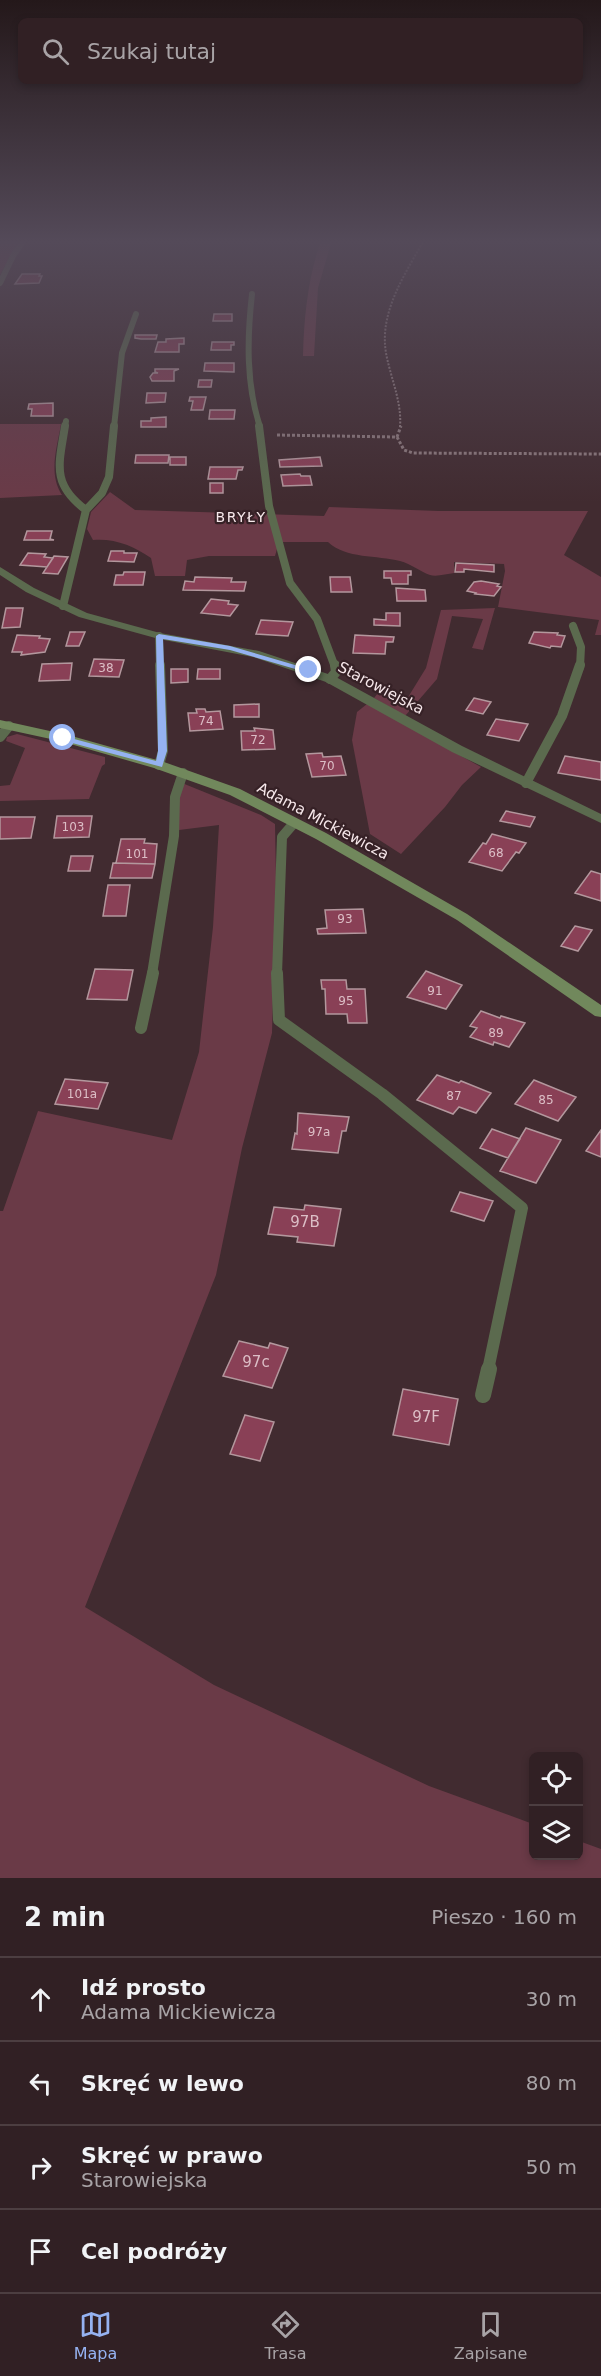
<!DOCTYPE html>
<html lang="pl">
<meta charset="utf-8">
<style>
:root{--surface:#312024;--page:#3d2d31;--text:#f1f3f6;--muted:#a8a3a6;--line:#4c3e41;--accent:#95b2f1}
body{margin:0;font-family:"DejaVu Sans",sans-serif;background:var(--page);color:var(--text)}
.controls{position:absolute;right:18px;bottom:18px;display:grid;overflow:hidden;border-radius:9px;box-shadow:0 3px 9px #0003}
.controls button{width:54px;height:54px;display:grid;place-items:center;padding:0;border:0;border-bottom:2px solid var(--line);background:var(--surface);color:var(--text);font:30px sans-serif}
.stop{position:absolute;width:18px;height:18px;margin:-14px;border:4px solid #95b2f1;border-radius:50%;background:#fff}
.stop.end{background:#95b2f1;border-color:#fff;box-shadow:0 2px 6px #0008}
.list{margin:0;padding:0;list-style:none}
h2{display:flex;justify-content:space-between;align-items:center;height:78px;margin:0;padding:0 24px;font-size:26px}
h2 small{font-size:20px;font-weight:400;color:var(--muted)}
.list li{display:grid;grid-template-columns:39px 1fr auto;gap:18px;align-items:center;box-sizing:border-box;height:84px;padding:0 24px;border-top:2px solid var(--line)}
.list b{display:block;font-size:22px;white-space:nowrap}
.list p{margin:0;font-size:20px;white-space:nowrap;color:var(--muted)}
.list em{font-size:20px;font-style:normal;color:var(--muted)}
.icon{flex:none;width:33px;height:33px;fill:none;stroke:currentColor;stroke-width:2;stroke-linecap:round;stroke-linejoin:round}
.map{position:relative;flex:none;width:601px;height:1878px;overflow:hidden}
.search{position:absolute;background:var(--surface);box-shadow:0 3px 9px #0003;left:18px;right:18px;top:18px;height:66px;display:flex;align-items:center;gap:15px;box-sizing:border-box;padding:0 21px;border-radius:9px;color:var(--muted);font-size:22px}
.sheet{height:414px;background:var(--surface)}
nav{display:flex;justify-content:space-around;align-items:center;box-sizing:border-box;height:84px;border-top:2px solid var(--line);background:var(--surface);font-size:16px;color:var(--muted)}
nav a{display:grid;justify-items:center;gap:3px}
nav .on{color:var(--accent)}
.map>svg:first-child{display:block}
</style>
<div class="map">
<svg width="601" height="1878" viewBox="0 0 601 1878">
<rect width="100%" height="100%" fill="#412b30"/>
<path fill="#6a3a47" d="M0,240H19L0,275Z
M321,240H332L318,288L314,356H303C304,316 308,278 321,240Z
M0,424H61C57,448 48,473 62,495L0,498Z
M110,492L135,510L324,516L329,507L439,511H588L564,555L601,577V635H595L599,620L498,607L505,571L504,564L454,562V573C447,574 436,577 430,575C421,572 411,564 400,561C377,555 346,559 328,542H279L275,556H209L187,560L185,576H155L151,558C134,546 114,538 93,540L87,529L91,512Z
M495,608L483,650L472,648L483,619L452,616L437,679L405,716L374,698L378,693L402,707L426,668L441,610Z
M367,704L481,767L462,785L445,807L401,854L370,834L352,740L357,712Z
M17,734L105,757V764L102,766L89,799L0,801V786L10,785L25,748L6,741L7,737Z
M182,783L261,815L275,824L276,879L272,1033L242,1148L216,1275L85,1607L214,1685L429,1786L533,1824L534,1856H578L579,1841L601,1849V1878H0V1211H3L38,1111L172,1140L199,1052L213,927L219,825L179,830V786Z"/>
<path fill="#894056" stroke="#b3979d" stroke-width="1.5" d="M22,274H40L39,276H42L39,283L15,284Z
M214,314H232V321H213Z
M135,335H157L156,339H141L135,338Z
M184,338V344H179V352H155L158,342H166V339Z
M212,342H234V345H231V350H211Z
M205,363H234V372L204,371Z
M155,369H179L174,371V381H152L150,377L153,373H158L155,372Z
M199,380H212L211,387H198Z
M147,393H166L165,402L146,403Z
M190,397H206L203,410H191L193,401H189Z
M53,403V416H31L32,409H28L29,404Z
M210,410H235L234,419H209Z
M166,417V427H141V421H151V418Z
M136,455H169L168,463H135Z
M170,457H186V465H170Z
M320,457L322,466L280,467L279,460Z
M210,467H243L242,470H238L236,479H208Z
M300,474L301,476H310L312,485L283,486L281,475Z
M210,483H223V493H210Z
M27,531H52L50,539L54,540H24Z
M111,551H124V553H137L134,562L108,561Z
M28,553L46,554L44,557L53,558L47,567L20,565Z
M54,556L68,557L58,574L43,573Z
M456,563L494,565V572L464,569V572H455Z
M384,571H411V575H408V584H392L391,578H384Z
M124,572H145L143,585H114L116,575H123Z
M195,577L232,578L231,582H246L244,591L183,590L185,581L194,582Z
M330,577H350L352,592H331Z
M481,581L499,584L497,586L501,587L494,596L475,594L476,593L467,591L474,582Z
M396,588L425,590L426,601H397Z
M211,599L229,601L228,604L238,605L230,616L201,613Z
M6,608H23L20,627L2,628Z
M386,613H400V626L374,625V619L386,620Z
M261,620L293,622L288,636L256,634Z
M70,632H85L79,646H66Z
M534,632L558,633L557,635L565,636L561,647L551,646L550,648L529,643Z
M17,635L40,636L39,638L50,639L45,652L21,655L22,652H12Z
M355,635L394,637L393,642H386L385,654L353,653Z
M94,659L124,660L119,677L89,676Z
M72,663L70,680L39,681L42,664Z
M171,669H188V682L171,683Z
M198,669H220V679H197Z
M474,698L491,702L483,714L466,710Z
M259,704V717H234V705Z
M196,709H205L206,712L220,711L223,729L190,731L188,713H197Z
M496,719L528,724L519,741L487,735Z
M254,728L273,730L275,749L242,750L241,731H255Z
M322,753L323,757L341,756L346,775L312,777L306,754Z
M565,756L601,762V780L558,773Z
M506,811L535,817L530,827L500,821Z
M57,816H92L89,837L54,838Z
M0,817H35L31,838L0,839Z
M492,834L526,843L519,853L516,852L502,871L469,862L483,843L486,844Z
M121,839H145L144,843L157,844L155,864L116,863Z
M71,856H93L90,871H68Z
M113,863L155,864L152,878H110Z
M591,871L601,874V901L575,893Z
M108,885H130L126,916H103Z
M363,909L366,933L318,934L317,929L327,928L325,910Z
M575,926L592,930L578,951L561,946Z
M95,969L133,970L127,1000L87,999Z
M426,971L462,985L446,1009L407,997Z
M321,980H346L347,989H365L367,1023H348L347,1014H326L325,989H322Z
M481,1011L500,1018L501,1016L525,1023L509,1047L494,1042L493,1045L470,1037L477,1028L470,1026Z
M437,1075L459,1083L461,1081L491,1093L476,1113L459,1107L453,1114L417,1100Z
M65,1079L108,1083L98,1109L55,1104Z
M534,1080L576,1097L558,1121L515,1104Z
M298,1113L349,1117L346,1131H342L338,1153L292,1149L295,1133L297,1134Z
M526,1128L561,1140L536,1183L500,1171Z
M492,1129L520,1139L508,1158L480,1148Z
M601,1130V1157L586,1151Z
M460,1192L493,1201L484,1221L451,1211Z
M305,1205L341,1209L334,1246L297,1242L298,1237L268,1234L274,1207L304,1210Z
M239,1341L268,1348L270,1343L288,1348L272,1388L223,1376Z
M403,1389L458,1399L449,1445L393,1435Z
M245,1415L274,1422L260,1461L230,1454Z"/>
<g fill="none" stroke-linecap="round" stroke-linejoin="round">
<path stroke="#8c797d" stroke-width="2" stroke-dasharray="2 1.5" stroke-linecap="butt" d="M400,427C402,404 392,381 387,358C377,315 404,276 424,240"/>
<path stroke="#8c797d" stroke-width="3" stroke-dasharray="3 2" stroke-linecap="butt" d="M277,435L397,437L404,450L413,453L601,454
M397,437L401,426"/>
<path stroke="#5b6a4e" stroke-width="6" d="M0,283L13,256L24,240
M252,294C247,339 246,384 260,427
M65,427L66,421
M114,427L122,353L136,314"/>
<path stroke="#5b6a4e" stroke-width="8" d="M65,426C59,464 51,484 86,510
M259,426L269,506L290,583L317,619L335,667
M63,606L86,510L102,493L109,477L114,426
M573,626L581,647L580,667
M159,636L160,667"/>
<path stroke="#5b6a4e" stroke-width="10" d="M330,679L336,672L335,665
M0,737L9,726
M159,765L163,751L160,665
M526,783L562,716L580,665
M152,974L174,836L175,797L183,773
M277,974L282,837L294,823"/>
<path stroke="#5b6a4e" stroke-width="12" d="M277,973L279,1020L382,1094L522,1208L488,1370
M141,1028L153,973"/>
<path stroke="#5b6a4e" stroke-width="16" d="M483,1395L489,1369"/>
<path fill="#5b6a4e" fill-rule="evenodd" d="M0,567L34,588L87,613L160,633L259,651L334,676L462,746L601,814V823L452,752L326,682L253,657L159,639L79,617L26,592L0,575Z"/>
<path fill="#71885c" fill-rule="evenodd" d="M0,720L68,735L164,762L240,789L326,833L467,914L601,1005V1017L595,1016L457,920L316,839L230,795L154,768L60,741L0,728Z"/>
</g>
<linearGradient id="sky" x2="0" y2="1"><stop stop-color="#24181a"/><stop offset="0.48" stop-color="#544a59"/><stop offset="1" stop-color="#544a59" stop-opacity="0"/></linearGradient>
<rect width="601" height="503" fill="url(#sky)"/>
<path fill="#95b2f1" d="M159,634L230,646L312,670L309,673L230,650L163,639L167,751L162,767L61,740L59,738L63,736L156,761L158,751L156,636Z"/>
<g text-anchor="middle" dominant-baseline="central" stroke-width="4.5" stroke-linejoin="round" paint-order="stroke">
<g font-size="12" fill="#dcbec6">
<text x="106" y="668">38</text>
<text x="206" y="721">74</text>
<text x="258" y="740">72</text>
<text x="327" y="766">70</text>
<text x="73" y="827">103</text>
<text x="496" y="853">68</text>
<text x="137" y="854">101</text>
<text x="345" y="919">93</text>
<text x="435" y="991">91</text>
<text x="346" y="1001">95</text>
<text x="496" y="1033">89</text>
<text x="82" y="1094">101a</text>
<text x="454" y="1096">87</text>
<text x="546" y="1100">85</text>
<text x="319" y="1132">97a</text>
</g>
<g font-size="14" letter-spacing="1.5" fill="#f7e8eb" stroke="#362126">
<text x="241" y="517">BRYŁY</text>
</g>
<g font-size="15" fill="#f7e8eb" stroke="#362126">
<text transform="translate(381 688) rotate(28)">Starowiejska</text>
<text transform="translate(323 821) rotate(28)">Adama Mickiewicza</text>
</g>
<g font-size="15" fill="#dcbec6">
<text x="305" y="1222">97B</text>
<text x="256" y="1362">97c</text>
<text x="426" y="1417">97F</text>
</g>
</g>
</svg>
<div class="controls">
<button><svg class="icon" aria-label="locate" viewBox="0 0 24 24"><circle cx="12" cy="12" r="6"/><path d="M12 2v4M12 18v4M2 12h4M18 12h4"/></svg></button>
<button><svg class="icon" aria-label="layers" viewBox="0 0 24 24"><path d="M12 4l9 5-9 5-9-5zM3 14l9 5 9-5"/></svg></button>
</div>
<div class="stop" style="left:63px;top:738px"></div>
<div class="stop end" style="left:309px;top:670px"></div>
<div class="search"><svg class="icon" aria-label="search" viewBox="0 0 24 24"><circle cx="10" cy="10" r="6"/><path d="M15 15l6 6"/></svg>Szukaj tutaj</div>
</div>
<section class="sheet">
<h2>2 min<small>Pieszo · 160 m</small></h2>
<ul class="list">
<li><svg class="icon" aria-label="ahead" viewBox="0 0 24 24"><path d="M12 20V5M6 11l6-6 6 6"/></svg><div><b>Idź prosto</b><p>Adama Mickiewicza</p></div><em>30 m</em></li>
<li><svg class="icon" aria-label="left" viewBox="0 0 24 24"><path d="M17 20v-9H6M10 6l-5 5 5 5"/></svg><div><b>Skręć w lewo</b></div><em>80 m</em></li>
<li><svg class="icon" aria-label="right" viewBox="0 0 24 24"><path d="M7 20v-9h11M14 6l5 5-5 5"/></svg><div><b>Skręć w prawo</b><p>Starowiejska</p></div><em>50 m</em></li>
<li><svg class="icon" aria-label="arrive" viewBox="0 0 24 24"><path d="M6 21V4h12l-3 4 3 4H6"/></svg><div><b>Cel podróży</b></div></li>
</ul>
</section>
<nav>
<a class="on"><svg class="icon" aria-label="map" viewBox="0 0 24 24"><path d="M3 6l6-2 6 2 6-2v14l-6 2-6-2-6 2zM9 4v14M15 6v14"/></svg>Mapa</a>
<a><svg class="icon" aria-label="directions" viewBox="0 0 24 24"><path d="M12 3l9 9-9 9-9-9zM9 14v-3h6M13 9l2 2-2 2"/></svg>Trasa</a>
<a><svg class="icon" aria-label="saved" viewBox="0 0 24 24"><path d="M7 4h10v16l-5-4-5 4z"/></svg>Zapisane</a>
</nav>
